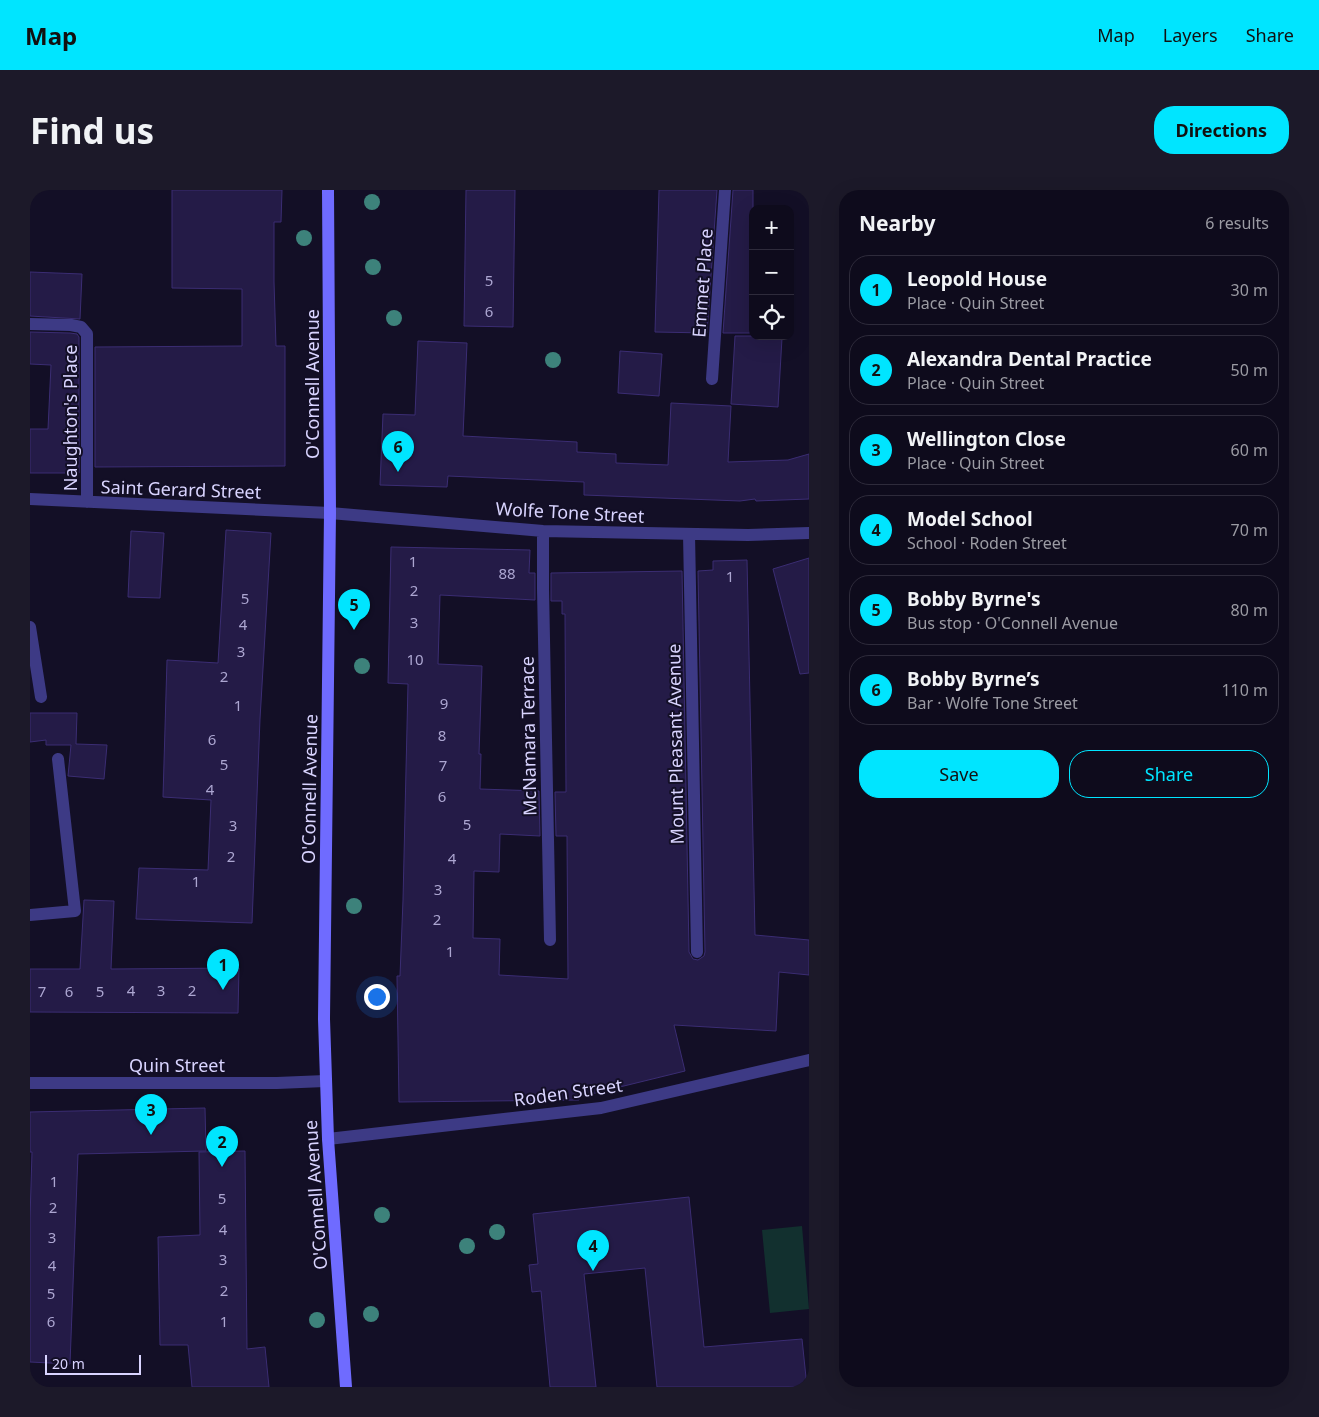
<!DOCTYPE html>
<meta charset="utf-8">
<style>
:root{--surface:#0e0b1c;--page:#1c1929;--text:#f1f3f6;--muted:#9b9ba3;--line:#2e2b3b;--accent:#00e5ff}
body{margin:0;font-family:"Noto Sans",sans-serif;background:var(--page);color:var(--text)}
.controls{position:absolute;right:15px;top:15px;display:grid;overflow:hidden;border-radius:10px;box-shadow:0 5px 20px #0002}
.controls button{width:45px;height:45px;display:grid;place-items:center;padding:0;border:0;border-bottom:1px solid var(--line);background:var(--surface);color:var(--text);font:25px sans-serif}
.scale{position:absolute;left:15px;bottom:12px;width:96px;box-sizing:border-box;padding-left:5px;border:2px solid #d9d4ff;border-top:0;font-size:14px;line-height:18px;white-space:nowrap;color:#d9d4ff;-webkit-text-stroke:4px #130f26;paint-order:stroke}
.you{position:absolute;left:346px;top:806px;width:18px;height:18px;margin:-12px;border:4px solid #fff;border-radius:50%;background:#1a73e8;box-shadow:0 0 0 8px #1a73e833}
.badge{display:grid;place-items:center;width:32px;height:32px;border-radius:50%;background:var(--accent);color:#111;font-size:16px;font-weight:700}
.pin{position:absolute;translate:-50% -41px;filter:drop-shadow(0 1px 2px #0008)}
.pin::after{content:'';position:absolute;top:26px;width:18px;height:15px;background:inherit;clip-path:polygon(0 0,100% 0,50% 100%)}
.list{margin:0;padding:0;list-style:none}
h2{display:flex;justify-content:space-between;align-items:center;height:65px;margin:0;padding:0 20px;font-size:21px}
h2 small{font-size:16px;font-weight:400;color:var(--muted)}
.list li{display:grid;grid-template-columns:32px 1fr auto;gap:15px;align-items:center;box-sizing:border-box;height:70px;margin:0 10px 10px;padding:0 10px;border:1px solid var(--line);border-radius:20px}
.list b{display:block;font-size:19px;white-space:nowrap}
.list p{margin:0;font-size:16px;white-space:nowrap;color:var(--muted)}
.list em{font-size:16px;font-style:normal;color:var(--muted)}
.actions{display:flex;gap:10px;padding:15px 20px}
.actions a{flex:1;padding:11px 0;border:1px solid var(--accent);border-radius:20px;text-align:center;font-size:18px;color:var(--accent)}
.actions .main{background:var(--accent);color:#111}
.icon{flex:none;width:28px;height:28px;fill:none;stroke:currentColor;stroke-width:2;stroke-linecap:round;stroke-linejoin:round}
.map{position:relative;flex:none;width:779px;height:1197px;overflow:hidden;border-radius:20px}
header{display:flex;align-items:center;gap:30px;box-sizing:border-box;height:70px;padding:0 25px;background:var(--accent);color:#111}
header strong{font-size:24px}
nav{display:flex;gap:28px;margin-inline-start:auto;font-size:18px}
.intro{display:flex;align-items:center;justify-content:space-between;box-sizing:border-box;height:120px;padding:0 30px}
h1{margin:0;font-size:35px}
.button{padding:12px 22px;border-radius:20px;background:var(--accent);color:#111;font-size:18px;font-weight:700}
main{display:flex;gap:30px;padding:0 30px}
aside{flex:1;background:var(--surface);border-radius:20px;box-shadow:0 5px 20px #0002}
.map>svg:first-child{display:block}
</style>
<header>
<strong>Map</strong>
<nav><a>Map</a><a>Layers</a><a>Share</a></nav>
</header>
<div class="intro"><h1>Find us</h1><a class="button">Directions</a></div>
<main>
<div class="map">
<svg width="779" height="1197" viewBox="0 0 779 1197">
<rect width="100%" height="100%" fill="#130f26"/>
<path fill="#12302f" d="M772,1036L779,1119L740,1123L732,1040Z"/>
<path fill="#241b47" stroke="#3b2d73" d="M142,0H252L251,32H244V92L246,156H255V276L65,277V157L212,156V99L142,98Z
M436,0H485L483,137L434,136Z
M629,0H687L677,143L625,142Z
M703,0H723V143H693Z
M0,82L52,84L50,129L0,126Z
M0,142L40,143L47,144L49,147V283H0V239H18L21,175L0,174Z
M705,146H742L752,148L748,217L701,214Z
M388,151L437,153L433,246L547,252V262L586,264V273L638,275L641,213L701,216L698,272L758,270L779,264V309L726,311L725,309L710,311L554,305V292L418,286L417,297L350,295L353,224L385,225Z
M590,161L632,164L629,206L588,203Z
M196,340L241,343L230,529L222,733L106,729L109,678L178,680L181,610L133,607L137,470L188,473Z
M101,341L134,343L130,408L98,407Z
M361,357L500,360L499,383H505V410L410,405L408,474L452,476L449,564H451L450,599L509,601L510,646L470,644L469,682L444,681L443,748L470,749L469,785L538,789L537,646H526L525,602H536L535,424H532V411H521V383L652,381L659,762L663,769L668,770L674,766L675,762L668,381L683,380V371L717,370L725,745L779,750V785L749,782L746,841L644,835L655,881L549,907V910L369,912L367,786H370L373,710L378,494L358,493Z
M779,368V483L770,484L743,379Z
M0,523H47L46,554L77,555L74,589L38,586L41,555H16V550L0,552Z
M54,710L84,711L81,779L209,778L208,823L0,822V779H50Z
M175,918L176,961L48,964L40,1174L0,1172V1029L2,962H0V922Z
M215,961L217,1159L235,1157L239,1197H162L158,1155H130L128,1047L170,1045L169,962Z
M659,1007L674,1157L772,1149L777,1197H627L615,1078L554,1084L566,1197H520L511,1101L502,1102L499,1075L508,1074L503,1024Z"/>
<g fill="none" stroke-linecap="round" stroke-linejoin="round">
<path stroke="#3d3a85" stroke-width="12" d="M0,437L11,507
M0,725L45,721L28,569"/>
<path stroke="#3d3a85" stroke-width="12" d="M0,134L41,135L51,137L57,144V312
M682,189L695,0
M0,309L300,323L513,341L718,345L779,343
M513,341V399L520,750
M659,344L667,762
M0,893H247L295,891
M298,949L571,918L779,870"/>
<path stroke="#6f6bff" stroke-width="12" d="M298,0L300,323L294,829L298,949L316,1197"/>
</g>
<g fill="#3d827b">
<circle cx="342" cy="12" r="8"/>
<circle cx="274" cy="48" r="8"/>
<circle cx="343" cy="77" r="8"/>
<circle cx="364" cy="128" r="8"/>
<circle cx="523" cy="170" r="8"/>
<circle cx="332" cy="476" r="8"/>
<circle cx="324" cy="716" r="8"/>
<circle cx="352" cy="1025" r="8"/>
<circle cx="467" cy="1042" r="8"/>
<circle cx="437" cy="1056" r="8"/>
<circle cx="341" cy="1124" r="8"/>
<circle cx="287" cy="1130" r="8"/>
</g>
<g text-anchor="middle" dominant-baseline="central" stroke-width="4" stroke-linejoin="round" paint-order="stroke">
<g font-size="15" fill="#aca6d1">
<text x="459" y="90">5</text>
<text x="459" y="121">6</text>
<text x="383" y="371">1</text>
<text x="477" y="383">88</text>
<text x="700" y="386">1</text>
<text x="384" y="400">2</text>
<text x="215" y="408">5</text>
<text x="384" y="432">3</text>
<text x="213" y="434">4</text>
<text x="211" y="461">3</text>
<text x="385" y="469">10</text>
<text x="194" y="486">2</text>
<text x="414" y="513">9</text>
<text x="208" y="515">1</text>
<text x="412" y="545">8</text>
<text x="182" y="549">6</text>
<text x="194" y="574">5</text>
<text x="413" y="575">7</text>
<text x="180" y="599">4</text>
<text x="412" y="606">6</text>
<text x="437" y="634">5</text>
<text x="203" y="635">3</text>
<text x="201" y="666">2</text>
<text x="422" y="668">4</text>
<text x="166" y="691">1</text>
<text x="408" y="699">3</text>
<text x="407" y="729">2</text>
<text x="420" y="761">1</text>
<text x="101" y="800">4</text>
<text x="131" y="800">3</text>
<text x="162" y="800">2</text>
<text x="12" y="801">7</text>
<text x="39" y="801">6</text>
<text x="70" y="801">5</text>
<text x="24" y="991">1</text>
<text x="192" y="1008">5</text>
<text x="23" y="1017">2</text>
<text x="193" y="1039">4</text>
<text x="22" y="1047">3</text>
<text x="193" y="1069">3</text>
<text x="22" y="1075">4</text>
<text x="194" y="1100">2</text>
<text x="21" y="1103">5</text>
<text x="21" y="1131">6</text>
<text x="194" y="1131">1</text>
</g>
<g font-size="18" fill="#d9d4ff" stroke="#130f26">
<text transform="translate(672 93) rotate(-86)">Emmet Place</text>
<text transform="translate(282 194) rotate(-90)">O'Connell Avenue</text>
<text transform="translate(40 228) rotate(-90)">Naughton's Place</text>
<text transform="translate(151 299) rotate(2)">Saint Gerard Street</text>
<text transform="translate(540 322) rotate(3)">Wolfe Tone Street</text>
<text transform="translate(498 546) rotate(-91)">McNamara Terrace</text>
<text transform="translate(645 554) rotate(-91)">Mount Pleasant Avenue</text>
<text transform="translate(279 599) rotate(-89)">O'Connell Avenue</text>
<text x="147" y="875">Quin Street</text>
<text transform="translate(538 902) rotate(-8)">Roden Street</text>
<text transform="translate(285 1005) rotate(-94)">O'Connell Avenue</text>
</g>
</g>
</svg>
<div class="controls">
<button>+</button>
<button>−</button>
<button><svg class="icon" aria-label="locate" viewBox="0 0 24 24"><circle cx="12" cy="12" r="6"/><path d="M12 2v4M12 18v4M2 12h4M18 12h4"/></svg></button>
</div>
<div class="scale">20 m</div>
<div class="you"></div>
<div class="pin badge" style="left:193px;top:800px">1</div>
<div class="pin badge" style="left:192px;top:977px">2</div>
<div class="pin badge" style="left:121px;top:945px">3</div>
<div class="pin badge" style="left:563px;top:1081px">4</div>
<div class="pin badge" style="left:324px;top:440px">5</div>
<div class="pin badge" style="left:368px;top:282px">6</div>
</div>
<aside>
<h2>Nearby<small>6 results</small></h2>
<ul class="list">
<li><span class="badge">1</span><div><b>Leopold House</b><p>Place · Quin Street</p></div><em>30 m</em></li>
<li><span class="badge">2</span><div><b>Alexandra Dental Practice</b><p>Place · Quin Street</p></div><em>50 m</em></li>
<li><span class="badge">3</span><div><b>Wellington Close</b><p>Place · Quin Street</p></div><em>60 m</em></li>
<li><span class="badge">4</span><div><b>Model School</b><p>School · Roden Street</p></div><em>70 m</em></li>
<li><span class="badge">5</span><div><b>Bobby Byrne's</b><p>Bus stop · O'Connell Avenue</p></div><em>80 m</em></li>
<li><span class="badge">6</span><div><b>Bobby Byrne’s</b><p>Bar · Wolfe Tone Street</p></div><em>110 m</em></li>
</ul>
<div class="actions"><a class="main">Save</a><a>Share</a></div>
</aside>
</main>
